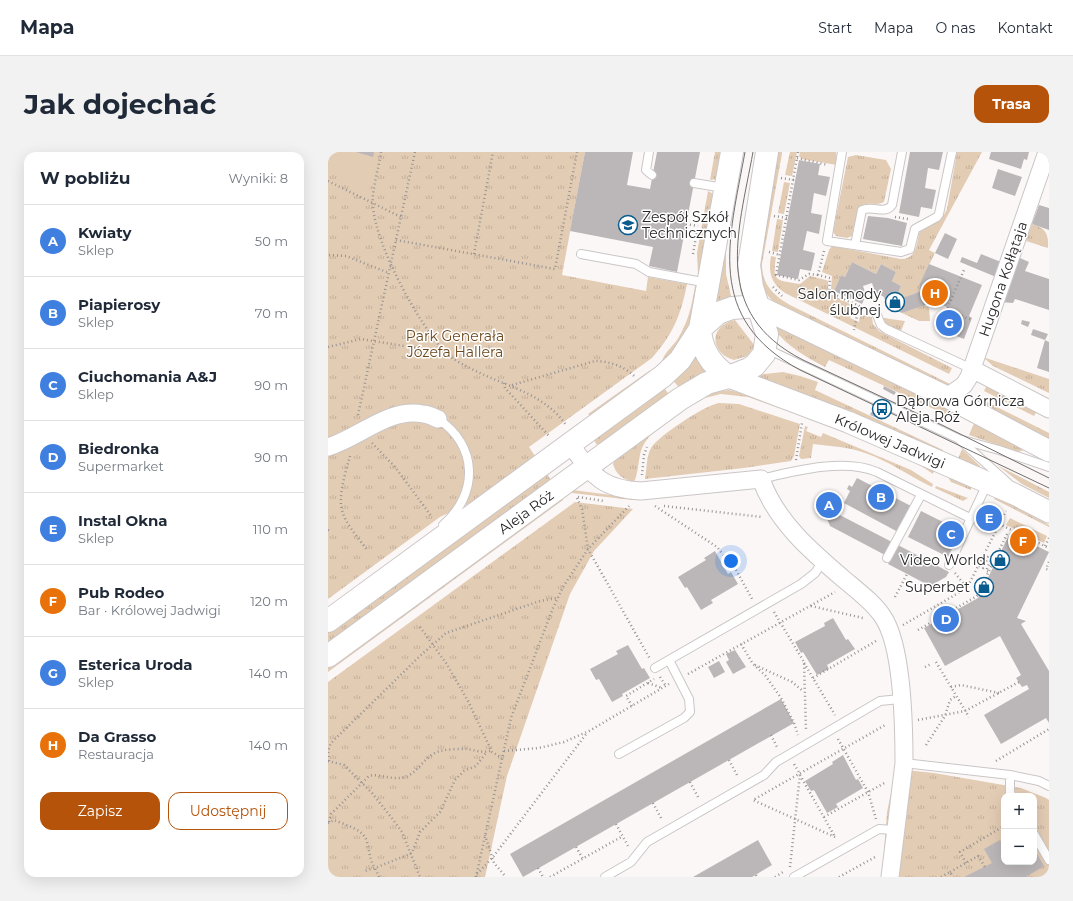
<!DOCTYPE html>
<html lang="pl">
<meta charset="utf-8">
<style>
:root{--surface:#fff;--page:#f2f2f3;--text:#1f2937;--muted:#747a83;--line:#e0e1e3;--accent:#b45309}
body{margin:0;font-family:Montserrat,sans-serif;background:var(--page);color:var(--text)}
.controls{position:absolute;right:12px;bottom:12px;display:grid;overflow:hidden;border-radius:8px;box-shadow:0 4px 16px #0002}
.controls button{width:36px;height:36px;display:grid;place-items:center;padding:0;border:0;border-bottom:1px solid var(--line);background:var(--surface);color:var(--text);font:20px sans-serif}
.you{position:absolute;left:403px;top:409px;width:14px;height:14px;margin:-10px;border:3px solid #fff;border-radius:50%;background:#1a73e8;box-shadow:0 0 0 6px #1a73e833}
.badge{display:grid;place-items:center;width:26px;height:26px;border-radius:50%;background:var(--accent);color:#fff;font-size:13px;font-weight:700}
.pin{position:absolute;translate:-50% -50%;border:2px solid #fff;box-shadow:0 1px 4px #0006}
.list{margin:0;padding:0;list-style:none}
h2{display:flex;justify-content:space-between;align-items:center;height:52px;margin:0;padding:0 16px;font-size:17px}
h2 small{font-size:13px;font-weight:400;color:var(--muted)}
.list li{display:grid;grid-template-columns:26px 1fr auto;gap:12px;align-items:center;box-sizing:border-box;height:72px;padding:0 16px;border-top:1px solid var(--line)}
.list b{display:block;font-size:15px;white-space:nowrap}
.list p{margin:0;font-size:13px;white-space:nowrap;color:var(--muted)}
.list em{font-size:13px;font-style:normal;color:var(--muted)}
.actions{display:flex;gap:8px;padding:12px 16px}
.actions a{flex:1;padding:9px 0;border:1px solid var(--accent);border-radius:12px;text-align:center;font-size:14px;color:var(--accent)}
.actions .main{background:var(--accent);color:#fff}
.map{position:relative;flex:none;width:721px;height:725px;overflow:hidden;border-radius:12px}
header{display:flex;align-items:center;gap:24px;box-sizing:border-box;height:56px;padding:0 20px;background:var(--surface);border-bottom:1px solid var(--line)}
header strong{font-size:19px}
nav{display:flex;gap:22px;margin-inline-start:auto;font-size:14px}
.intro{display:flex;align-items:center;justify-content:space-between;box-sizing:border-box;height:96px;padding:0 24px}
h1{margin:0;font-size:28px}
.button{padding:10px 18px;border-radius:12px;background:var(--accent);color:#fff;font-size:14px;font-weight:700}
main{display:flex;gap:24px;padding:0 24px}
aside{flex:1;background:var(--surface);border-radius:12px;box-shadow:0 4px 16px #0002}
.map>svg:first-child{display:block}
</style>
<header>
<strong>Mapa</strong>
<nav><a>Start</a><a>Mapa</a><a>O nas</a><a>Kontakt</a></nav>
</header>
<div class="intro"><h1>Jak dojechać</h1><a class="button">Trasa</a></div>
<main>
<aside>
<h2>W pobliżu<small>Wyniki: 8</small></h2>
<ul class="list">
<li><span class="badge" style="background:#3f7fe0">A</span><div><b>Kwiaty</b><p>Sklep</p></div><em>50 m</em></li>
<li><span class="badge" style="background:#3f7fe0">B</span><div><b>Piapierosy</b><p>Sklep</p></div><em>70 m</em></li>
<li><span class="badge" style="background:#3f7fe0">C</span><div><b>Ciuchomania A&amp;J</b><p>Sklep</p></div><em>90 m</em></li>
<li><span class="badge" style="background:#3f7fe0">D</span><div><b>Biedronka</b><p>Supermarket</p></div><em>90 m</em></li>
<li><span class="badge" style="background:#3f7fe0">E</span><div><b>Instal Okna</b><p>Sklep</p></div><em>110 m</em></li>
<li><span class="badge" style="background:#e8710a">F</span><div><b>Pub Rodeo</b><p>Bar · Królowej Jadwigi</p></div><em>120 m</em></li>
<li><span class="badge" style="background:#3f7fe0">G</span><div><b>Esterica Uroda</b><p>Sklep</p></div><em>140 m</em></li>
<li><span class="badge" style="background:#e8710a">H</span><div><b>Da Grasso</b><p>Restauracja</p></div><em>140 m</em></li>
</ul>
<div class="actions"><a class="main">Zapisz</a><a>Udostępnij</a></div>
</aside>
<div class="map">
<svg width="721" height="725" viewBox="0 0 721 725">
<defs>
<pattern id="grass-tufts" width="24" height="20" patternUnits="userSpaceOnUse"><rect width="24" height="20" fill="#e3ccb4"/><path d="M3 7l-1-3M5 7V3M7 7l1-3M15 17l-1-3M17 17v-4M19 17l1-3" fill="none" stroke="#c3af9b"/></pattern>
</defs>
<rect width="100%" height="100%" fill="#fcf7f7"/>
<path fill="url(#grass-tufts)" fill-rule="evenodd" d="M0,0H257L234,123L318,139L320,125L359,132C353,163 345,182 324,206L201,295L207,304L142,351L112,365L0,447Z
M387,0H395L389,27L382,28Z
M448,0H454V2L434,112C434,132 445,143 462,153L624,233H619L448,152C443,147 437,142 435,135C424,97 441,39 448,0Z
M462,0H469L464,24L457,23Z
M629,0H654L601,98L607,101L591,133L593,139L575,146L569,143L573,134L564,129L568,120L553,112L548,122L524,110L517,125L513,123L506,139L503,137L504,124L494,120L501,98L504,94L573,107C588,107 589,92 591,81C602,70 612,73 619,57Z
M528,3L558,8L563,17L556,50C547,55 540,48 530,56L524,84L519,86L508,84L505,80L520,5Z
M456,30L462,31L456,62L450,61Z
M380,39L387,43L373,121L370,123L369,101Z
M449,67L455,68L450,100L444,99Z
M704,72C717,76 721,81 720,96L698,89Z
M398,89V122L404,148L387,154Z
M443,104L448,105C444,130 448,128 472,132L482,124L498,128L500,129V141L528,155L522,166L531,170L532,163L544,165L545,172L551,179L624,216L621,222L457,141C443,132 440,120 443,104Z
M367,134L369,135C364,169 359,187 334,212C333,204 344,195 349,188C360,171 364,153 367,134Z
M596,153L601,156L602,169H591L574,161Z
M555,166L577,169L573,179L559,173Z
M407,168L427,194L419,204L406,208C381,201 381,173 407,168Z
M450,173L632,261L629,268L501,208L497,215C478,205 460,195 446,177L447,174Z
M369,203L379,219L352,237L344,227Z
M655,205L721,227V241L665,214Z
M321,219H324L264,265L260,262Z
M455,220L472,224L490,230L487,238L615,298L613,302L428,227V223Z
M659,233L709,259L706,264L656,239Z
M335,234L342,244L273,294L268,292L266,287Z
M401,238L433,246L494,268L607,316L605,322L589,311L511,277L420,245L393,242L377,246L364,253L362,252L382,241Z
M659,250L721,281V289L654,255L656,251Z
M391,251L411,252L472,272L466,304L463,309L416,316L317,327C319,317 318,305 323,296C329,285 377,253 391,251Z
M353,258L354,260C338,271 316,282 312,303C310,312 310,322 306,330C295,327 288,323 285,312L287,308Z
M647,269L696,296V298L690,300L641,283Z
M477,274L480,275L478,279L493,285L495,281L583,318L605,332L604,335C581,324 561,309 537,301C521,295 502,294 485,292L483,306L473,307L471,304Z
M634,297L652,314L653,317L629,309Z
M669,313L721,340V346L694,332Z
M218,320L224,330L0,493V479Z
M623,323L643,335V338L623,330L621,327Z
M608,334L640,346L635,349L607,336Z
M245,338L306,346L304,348L244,341L242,339Z
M234,344L235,348L0,520V515Z
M668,345L721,373V375L666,347Z
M247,350L305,357L266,399L242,442L179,624L157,725H0V530Z
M682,366L719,384L716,391L678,373Z
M568,617L606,621L693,636L718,646L721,648V725H554L559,660ZM676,644H706V710H676Z"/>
<path fill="#e3ccb4" d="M0,0H48L41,39L0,20Z
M472,0H508L509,13L474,7L471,4Z"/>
<path fill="#bbb7b9" d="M28,0H46L45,5Z
M257,0H305L299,33L322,37L329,0H372L349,120L321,114L325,95L242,79Z
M582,0H615L611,18L600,16L597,36L608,38L604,57L593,55L591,65L571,61Z
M663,0H701L699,8L696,7L693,17L661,7Z
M471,8L492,12L490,23L502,25L498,44L486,41L483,61L494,63L491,82L479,79L475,98L487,101L483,119L472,117L470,127L449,123Z
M670,17L694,25L687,44L664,36Z
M711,53L721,56V78L704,72Z
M540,64L560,66L579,71L574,94L535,87Z
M617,81L629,87L620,107L607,101Z
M653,102L673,110L668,125L632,110L634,105L649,111Z
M692,106L701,110L697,119L721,127V158L687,147L685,151L672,150L687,110Z
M524,110L548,122L553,112L568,120L564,129L573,134L569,143L575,146L593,139L591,133L601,112L654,133L641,164L644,166L636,187L613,178L622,156L606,150L574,161L559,154L556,145L547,140L544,131L535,134L538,143L534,152L506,139L513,123L517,125Z
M694,168L702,170L700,175L693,172Z
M705,177L720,182L717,188L703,183Z
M717,188L721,190V220L709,216Z
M556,234L568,240L566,243L555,237Z
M543,260L555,266L554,268L542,263Z
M529,326L583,354L570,380L516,351L522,339L519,337L521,333L524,335Z
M500,344L506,360L564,390L557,403L502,374L491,347Z
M593,359L633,379L620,405L580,385Z
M659,360L668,364L663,373L654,369Z
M682,381L721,400L689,466L698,469L693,472L721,519V571L718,566L673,592L656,563L701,537L699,533L694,535L688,526L693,523L672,484L617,514L596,476L650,446Z
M570,393L621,420L618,425L602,434L560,412Z
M387,399L400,422L403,420L410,432L383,448L385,451L373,458L359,435L357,436L350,425L378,408L376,406Z
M505,466L518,488L520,487L527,497L499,513L501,517L489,523L475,500L473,501L467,490L497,474L496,471Z
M300,493L314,517L316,516L322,526L294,542L295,544L284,550L271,527L268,528L262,517L290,502L288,499Z
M407,498L418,515L405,522L398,510L401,508L398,502Z
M391,509L397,520L386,526L380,515Z
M453,547L466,571L195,725L182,702Z
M515,603L528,628L530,627L535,636L508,652L510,655L499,661L486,638L483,639L477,629L505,612L504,610Z
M430,688L444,713L424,725H365Z
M672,688L676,695V710H706V697L716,714L698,725H636L664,711L656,697Z"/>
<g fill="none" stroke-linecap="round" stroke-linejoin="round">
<g stroke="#cbc6c6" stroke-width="10">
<path id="service" d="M321,0L318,18L324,23
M514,0L499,89L573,100L582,97L587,77L609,65L611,62L624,0
M366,31L396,36
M527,93L534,58C544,53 557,63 564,53L574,0
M253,102L308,112L321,120L380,131
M549,163L553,173L558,177L644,217
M439,197L631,287L671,298L721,315
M110,267C150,293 151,342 115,373
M632,288L680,331
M433,327C467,319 516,306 549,320L644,367
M559,406L593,343
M621,413L659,332
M327,516L473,432L487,421L495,409
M291,602L356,566L362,560L361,547L341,508
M576,611L682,623L711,629L721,634
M682,623V641L684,644
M706,682L721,708
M277,725L303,710L319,690L436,623L448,610L455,606L552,549L572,547
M466,725L551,677L566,678"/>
</g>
<g stroke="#cbc6c6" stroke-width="19">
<path id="minor" d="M644,217L721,257
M619,245L636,233L641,225L719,0
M242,292C265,323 272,337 313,339L433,327C448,370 485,401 518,429C531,440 546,451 555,465C575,495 576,574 576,611L562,725
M0,295C31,286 61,255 95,262C100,262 105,265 110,267"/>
</g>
<g stroke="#cbc6c6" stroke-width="23">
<path id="tertiary" d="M430,154L619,245L721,299
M401,225L520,270L686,342L721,360"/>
</g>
<g stroke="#cbc6c6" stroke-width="24">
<path id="secondary" d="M401,225C383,213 373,198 372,177L404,0
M0,469L335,224L352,208L372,177L390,161L404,156L430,154
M0,504L352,247L379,231L401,225L421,217L427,213L436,202L439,182L424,135L421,113L439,0"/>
</g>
<path stroke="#969393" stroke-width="2.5" stroke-dasharray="1 3" stroke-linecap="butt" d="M53,0C51,16 43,39 45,54C47,92 91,173 117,200C123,206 132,211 140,215C174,234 214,239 238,273
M470,0L448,123L471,128L481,122L490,123
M469,6L500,13
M453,26L466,28
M0,29L73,65
M446,64L459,66
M567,65L580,67
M358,72L370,74
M68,88L227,117L249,0
M496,99L490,123L502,126L501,140L531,154L526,178
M441,100L452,103
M146,102L165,0
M365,102L369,79
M1,103L18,104L61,121
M445,135L454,144
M619,158L644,168
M529,162L538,163
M610,178L636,118
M0,195L33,187L119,201
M176,231L177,236L222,285
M184,233L267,209C280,209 296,214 306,224
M30,263L87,0
M44,291L67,315L104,365
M22,304C18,319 12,337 13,352C14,369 30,385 39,398
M468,308L474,271
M314,323L316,303L319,295
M250,345L276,349
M249,346L254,357L260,397L322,507
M327,354L389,395L408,418L424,447
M336,354L434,365
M671,372L721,396
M0,378L2,379
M717,394L721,386
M721,410L718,417L721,418
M651,414L655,416L660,405L664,406L658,419L661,420
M627,421L639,436
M567,445L579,422
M483,454L535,466
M446,460L476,510L478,579
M575,473L639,436L678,359
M92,475L118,511L140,549L164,600L174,606
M590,478L649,444L679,382
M413,492L425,512L437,523L453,546L466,571L470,583
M608,510L641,565
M476,511L507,563
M427,513L464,530L475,539
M597,515L603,512
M360,522L507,440
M332,525L338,534
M485,526L548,489
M320,531L334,536
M623,535L633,533L671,541
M304,554L298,544L326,527
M590,568L637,559L691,530
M443,583L449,595
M510,587L540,640L548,667
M598,593L617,564L622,548L628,544
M176,599L211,596L236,590L261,579L341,532
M401,608L410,625
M0,609L16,613L44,641L63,665L74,680L92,725
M1,609L0,599L3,591L92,504L118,481L212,449L229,446
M668,609L721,577
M472,623L507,685
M362,630L371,647
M325,651L334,668
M496,665L558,630
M1,670L3,662L41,624C52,621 64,629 77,625C90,621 97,603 112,599C120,597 131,597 139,597C148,598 155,602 164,598
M0,671L6,668C17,673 36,677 39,690C42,700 41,707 47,716L37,719
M288,672L300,694
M157,683L166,711L178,725
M507,685L425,648L559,572
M675,692L676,691
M248,695L255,707
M638,711L632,700L676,674
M462,715L472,622L466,612
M210,716L215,725
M622,720L650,704L657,715
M149,722L165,705L259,581
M428,723L429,725
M51,725L47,716L84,701L92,680L112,660L127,628L136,619L148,614L158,601
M148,725L183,566L225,456L235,435L260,397L301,354
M222,725L295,684
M447,725L455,720
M511,725L549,704
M613,725L622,720L625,725"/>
<use href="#service" stroke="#fff" stroke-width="8"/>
<use href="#minor" stroke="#fff" stroke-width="17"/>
<use href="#tertiary" stroke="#fff" stroke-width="21"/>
<use href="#secondary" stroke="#fff" stroke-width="22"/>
<path stroke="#716e6e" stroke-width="1" d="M417,0C401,88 376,166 472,218L721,336
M425,0C410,82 383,161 475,208L616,274L721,326"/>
</g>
<defs>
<g id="school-ring" transform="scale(1)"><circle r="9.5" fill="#fff" stroke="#0b5c8e" stroke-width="1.5"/><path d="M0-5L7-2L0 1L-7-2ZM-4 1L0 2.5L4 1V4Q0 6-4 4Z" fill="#0b5c8e"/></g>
<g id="shop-ring" transform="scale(1)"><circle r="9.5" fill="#fff" stroke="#0b5c8e" stroke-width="1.5"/><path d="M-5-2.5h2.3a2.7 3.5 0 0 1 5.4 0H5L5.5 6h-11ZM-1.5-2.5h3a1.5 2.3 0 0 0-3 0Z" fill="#0b5c8e"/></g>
<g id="bus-ring" transform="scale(1)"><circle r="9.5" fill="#fff" stroke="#0b5c8e" stroke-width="1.5"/><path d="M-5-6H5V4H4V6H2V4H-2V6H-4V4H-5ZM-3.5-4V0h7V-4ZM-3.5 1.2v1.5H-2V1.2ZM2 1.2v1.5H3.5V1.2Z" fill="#0b5c8e"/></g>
</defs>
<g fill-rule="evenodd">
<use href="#school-ring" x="300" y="73"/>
<use href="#shop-ring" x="567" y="150"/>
<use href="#bus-ring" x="554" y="257"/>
<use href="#shop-ring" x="672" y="408"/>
<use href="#shop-ring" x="656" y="435"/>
</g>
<g text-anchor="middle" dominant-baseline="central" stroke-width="3" stroke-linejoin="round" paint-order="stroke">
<g font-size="14" fill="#272525" stroke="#fff" text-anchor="end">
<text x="314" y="65" text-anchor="start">Zespół Szkół<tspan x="314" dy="16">Technicznych</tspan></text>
<text x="553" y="142">Salon mody<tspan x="553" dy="16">ślubnej</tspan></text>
<text x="568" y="249" text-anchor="start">Dąbrowa Górnicza<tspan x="568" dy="16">Aleja Róż</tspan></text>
<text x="658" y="408">Video World</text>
<text x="642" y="435">Superbet</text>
</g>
<g font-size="14" fill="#272525" stroke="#fff">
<text transform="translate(675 127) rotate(-71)">Hugona Kołłątaja</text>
<text transform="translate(562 289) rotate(23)">Królowej Jadwigi</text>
<text transform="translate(198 360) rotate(-36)">Aleja Róż</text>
</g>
<g font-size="14" fill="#6d481c" stroke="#fff">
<text x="127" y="184">Park Generała<tspan x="127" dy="16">Józefa Hallera</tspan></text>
</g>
</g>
</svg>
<div class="controls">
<button>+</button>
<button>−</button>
</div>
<div class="you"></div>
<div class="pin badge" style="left:501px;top:353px;background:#3f7fe0">A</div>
<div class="pin badge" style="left:553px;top:345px;background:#3f7fe0">B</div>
<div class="pin badge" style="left:623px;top:382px;background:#3f7fe0">C</div>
<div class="pin badge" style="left:618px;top:467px;background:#3f7fe0">D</div>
<div class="pin badge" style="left:661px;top:366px;background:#3f7fe0">E</div>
<div class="pin badge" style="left:695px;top:389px;background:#e8710a">F</div>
<div class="pin badge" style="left:621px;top:171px;background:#3f7fe0">G</div>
<div class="pin badge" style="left:607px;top:141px;background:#e8710a">H</div>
</div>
</main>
